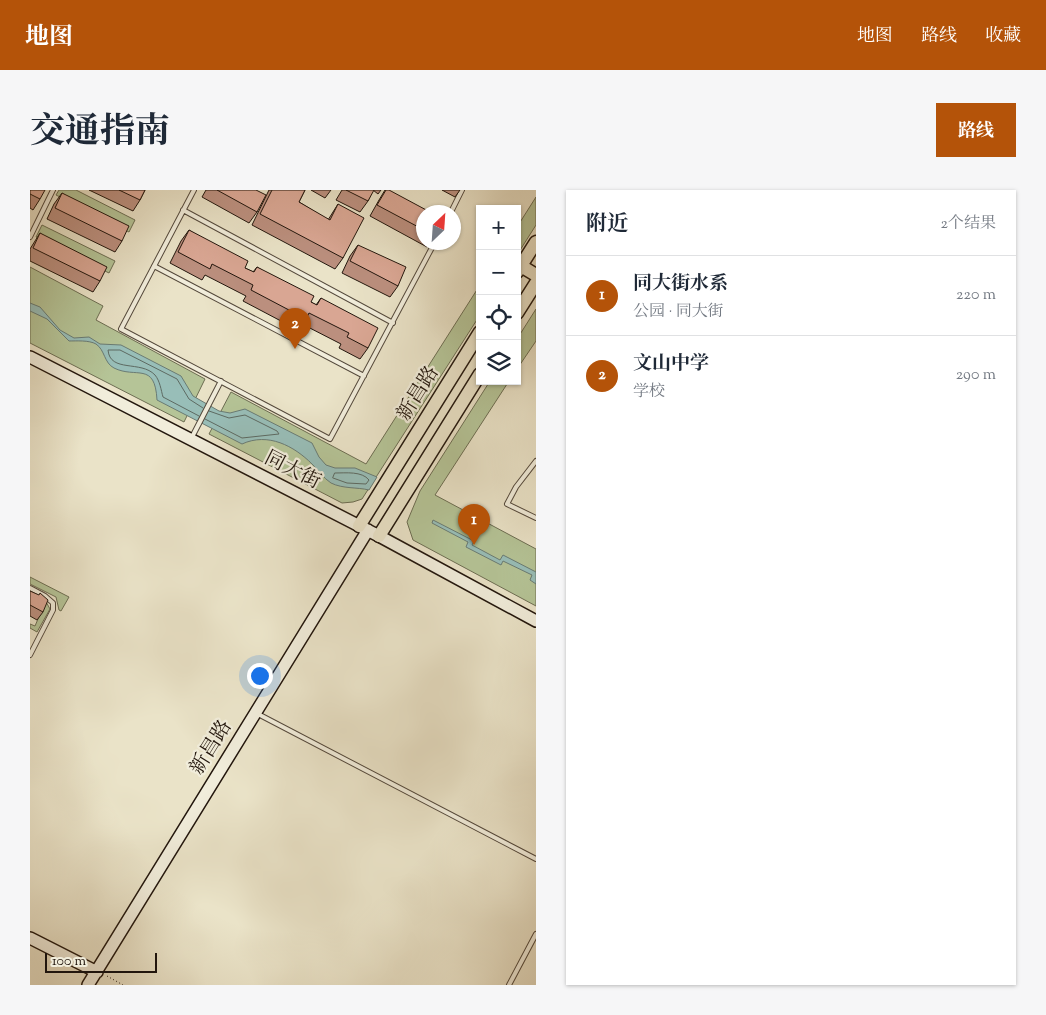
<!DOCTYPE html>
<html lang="zh">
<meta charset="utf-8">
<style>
:root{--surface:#fff;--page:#f6f6f7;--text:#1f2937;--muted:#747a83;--line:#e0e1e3;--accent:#b45309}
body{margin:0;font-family:"Sorts Mill Goudy","Noto Serif SC",serif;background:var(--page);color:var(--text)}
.controls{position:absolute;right:15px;top:15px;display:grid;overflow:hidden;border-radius:0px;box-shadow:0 1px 4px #0004}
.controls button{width:45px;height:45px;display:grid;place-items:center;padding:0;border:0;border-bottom:1px solid var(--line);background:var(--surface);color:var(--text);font:25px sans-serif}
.compass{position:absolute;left:386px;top:15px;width:45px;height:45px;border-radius:50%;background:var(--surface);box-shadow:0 1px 4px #0004;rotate:25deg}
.scale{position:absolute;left:15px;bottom:12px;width:112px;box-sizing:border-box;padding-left:5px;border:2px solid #22160d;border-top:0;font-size:14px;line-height:18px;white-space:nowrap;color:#22160d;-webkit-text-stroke:4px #f1eddb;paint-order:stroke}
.you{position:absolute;left:229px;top:485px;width:18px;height:18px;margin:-12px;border:4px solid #fff;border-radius:50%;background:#1a73e8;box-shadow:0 0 0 8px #1a73e833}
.badge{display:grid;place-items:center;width:32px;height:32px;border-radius:50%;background:var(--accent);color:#fff;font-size:16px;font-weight:700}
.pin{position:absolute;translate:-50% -41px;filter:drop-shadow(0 1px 2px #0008)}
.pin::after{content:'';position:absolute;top:26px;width:18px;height:15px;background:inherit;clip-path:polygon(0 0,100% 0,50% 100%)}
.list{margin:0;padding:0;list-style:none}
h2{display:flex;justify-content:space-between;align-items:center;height:65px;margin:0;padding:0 20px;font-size:21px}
h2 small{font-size:16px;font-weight:400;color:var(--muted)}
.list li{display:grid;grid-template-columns:32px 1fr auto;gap:15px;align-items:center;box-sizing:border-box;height:80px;padding:0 20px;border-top:1px solid var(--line)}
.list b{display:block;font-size:19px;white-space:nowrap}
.list p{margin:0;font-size:16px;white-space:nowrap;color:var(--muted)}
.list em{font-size:16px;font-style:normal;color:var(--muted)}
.icon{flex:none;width:28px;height:28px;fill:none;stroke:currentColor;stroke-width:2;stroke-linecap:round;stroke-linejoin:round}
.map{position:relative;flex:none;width:506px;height:795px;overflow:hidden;border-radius:0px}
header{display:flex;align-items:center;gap:30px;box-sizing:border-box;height:70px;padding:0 25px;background:var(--accent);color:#fff}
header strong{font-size:24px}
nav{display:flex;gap:28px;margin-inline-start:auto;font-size:18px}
.intro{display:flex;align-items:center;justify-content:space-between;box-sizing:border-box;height:120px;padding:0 30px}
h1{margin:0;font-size:35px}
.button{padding:12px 22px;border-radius:0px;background:var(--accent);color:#fff;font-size:18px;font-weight:700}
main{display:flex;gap:30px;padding:0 30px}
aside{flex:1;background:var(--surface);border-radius:0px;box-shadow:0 1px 4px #0004}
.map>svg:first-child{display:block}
</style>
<header>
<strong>地图</strong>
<nav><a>地图</a><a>路线</a><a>收藏</a></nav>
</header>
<div class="intro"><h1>交通指南</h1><a class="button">路线</a></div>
<main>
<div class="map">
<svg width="506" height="795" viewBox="0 0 506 795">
<rect width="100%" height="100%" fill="#eae3c8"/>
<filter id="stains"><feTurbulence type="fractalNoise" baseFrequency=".004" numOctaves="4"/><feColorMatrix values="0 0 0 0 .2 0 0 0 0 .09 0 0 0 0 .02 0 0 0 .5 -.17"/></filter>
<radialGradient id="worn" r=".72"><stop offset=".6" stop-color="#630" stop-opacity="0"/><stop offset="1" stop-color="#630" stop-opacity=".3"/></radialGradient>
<path fill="#b5c497" stroke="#6c6d52" d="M29,0H46L105,30L99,42L26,5Z
M506,7V35L487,65V37Z
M12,35L85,71L79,83L6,47Z
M0,77L73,116L66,130L175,189L154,232L0,153Z
M450,95V125L332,309L323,312L312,313L179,244L201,202L336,274Z
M506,119V151L487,179V149Z
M460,191H479L405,305L506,359V416L383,350L377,332L390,301Z
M0,387L39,407L31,421L29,420L26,407L0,394Z
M0,402L15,410L20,419L7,442L0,438V434L5,436L11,422Z"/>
<path fill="#98beb8" stroke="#697b74" d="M0,113L10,117L30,140L44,148L59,147L70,154L91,155L151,186L163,206L189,221L200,223L215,219L282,253L289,267L296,275L305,278H325L347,287L339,300C327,297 313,299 301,293C293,288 289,280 282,274C264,256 238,242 212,254L127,210C125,171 106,189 84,178C74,173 75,160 66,154C59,150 46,151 39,151L17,129L0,121Z
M403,330L444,351L442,355L470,370L473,365L506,382V394L500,390L502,385L473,371L471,375L436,357L438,352L402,333Z"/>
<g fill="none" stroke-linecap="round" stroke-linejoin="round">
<path stroke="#5d6a62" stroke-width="1" d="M169,226L133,207C131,200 130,191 125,185C111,170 80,183 78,160H90L147,189L159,209L173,218
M175,229L212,248L249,244L247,241L215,225L199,228L179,221
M305,283C316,283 332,281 339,290L336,294L317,293L303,288Z"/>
<g stroke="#54493c" stroke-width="6">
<path id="lane" d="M164,0L91,139L300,249L405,52
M153,20L363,133
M421,22L432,0
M0,47L23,0
M124,76L334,186
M161,249L191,191
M506,271L486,297L477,314L506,328
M0,398L15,406L23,413V420L0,465
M228,524L506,669
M479,795L506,744"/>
</g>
<g stroke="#22160d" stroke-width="14">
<path id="secondary" d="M0,167L349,346L506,431
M0,748L67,782
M58,795L338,340"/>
</g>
<g stroke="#22160d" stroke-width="15">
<path id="primary" d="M491,76L506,85
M487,82L506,52
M487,123L506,93
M329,336L450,142
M349,346L450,184"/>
</g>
<path stroke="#22160d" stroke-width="1" stroke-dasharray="1 2.5" stroke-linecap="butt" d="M77,786L93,795"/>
<use href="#lane" stroke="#f1eddb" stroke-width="4"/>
<use href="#secondary" stroke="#f1eddb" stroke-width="11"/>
<use href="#primary" stroke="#eae3c8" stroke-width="12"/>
</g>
<path fill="#bb8f7e" stroke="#22160d" d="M0,0L10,9L3,20L0,18Z
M59,0H115L110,10L103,21Z
M176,0H226L227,22L219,33L172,7Z
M239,0H275L269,12L298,30L308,14L313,68L305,79L222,35Z
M281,0H301L295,8Z
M312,0H351L348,4L343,0L338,11L330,22L306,10Z
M355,0L394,22V52H401L397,57L340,26L349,10Z
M412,0H430L425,7Z
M32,3L92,51L85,62L17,29L24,14Z
M159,40L215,78L223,82L227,77L281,112L286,115L291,108L338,158L330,169L309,158L311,154L272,134L268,140L213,111L216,106L175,85L172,90L140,73L151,51Z
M10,43L70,91L63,102L0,71V59Z
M328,55L368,96L360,107L312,83L320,66Z
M0,401L13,422L7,430L0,426Z"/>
<path fill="#d9a693" stroke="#22160d" d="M0,0H15L10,9L0,4Z
M89,0H115L110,10Z
M187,0H226L236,5L227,22Z
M242,0H275L269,12L300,30L308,14L334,28L313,68L230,24Z
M316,0H344L338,11Z
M356,0H359L400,22H394V40L347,15Z
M32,3L99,36L92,51L25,18Z
M159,40L218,71L215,78L224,82L227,77L284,106L281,112L287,115L291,108L348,138L338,158L317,147L319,143L279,123L276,129L221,100L223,95L182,74L180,79L148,62Z
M10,43L77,77L70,91L3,58Z
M328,55L376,77L368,96L320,71Z
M0,401L9,405L10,403L18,410L13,422L0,415Z"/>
<g text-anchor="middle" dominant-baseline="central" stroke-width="4.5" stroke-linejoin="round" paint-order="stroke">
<g font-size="20" fill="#22160d" stroke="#f1eddb">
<text transform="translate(389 204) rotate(-58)">新昌路</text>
<text transform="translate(262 281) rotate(27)">同大街</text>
<text transform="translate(182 558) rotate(-58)">新昌路</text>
</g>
</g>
<rect width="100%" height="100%" filter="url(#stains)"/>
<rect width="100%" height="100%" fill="url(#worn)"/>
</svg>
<div class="controls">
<button>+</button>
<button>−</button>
<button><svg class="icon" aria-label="locate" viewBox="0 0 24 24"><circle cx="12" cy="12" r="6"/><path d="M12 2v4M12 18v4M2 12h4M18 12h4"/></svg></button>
<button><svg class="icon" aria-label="layers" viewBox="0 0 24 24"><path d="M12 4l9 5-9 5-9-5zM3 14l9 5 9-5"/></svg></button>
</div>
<svg class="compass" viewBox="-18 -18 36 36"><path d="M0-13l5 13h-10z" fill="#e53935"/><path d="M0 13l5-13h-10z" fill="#747a83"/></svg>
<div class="scale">100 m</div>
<div class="you"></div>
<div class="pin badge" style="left:444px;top:355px">1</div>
<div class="pin badge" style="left:265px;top:159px">2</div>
</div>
<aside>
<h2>附近<small>2个结果</small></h2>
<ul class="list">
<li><span class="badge">1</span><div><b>同大街水系</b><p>公园 · 同大街</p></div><em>220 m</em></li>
<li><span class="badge">2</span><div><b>文山中学</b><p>学校</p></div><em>290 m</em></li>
</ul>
</aside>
</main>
